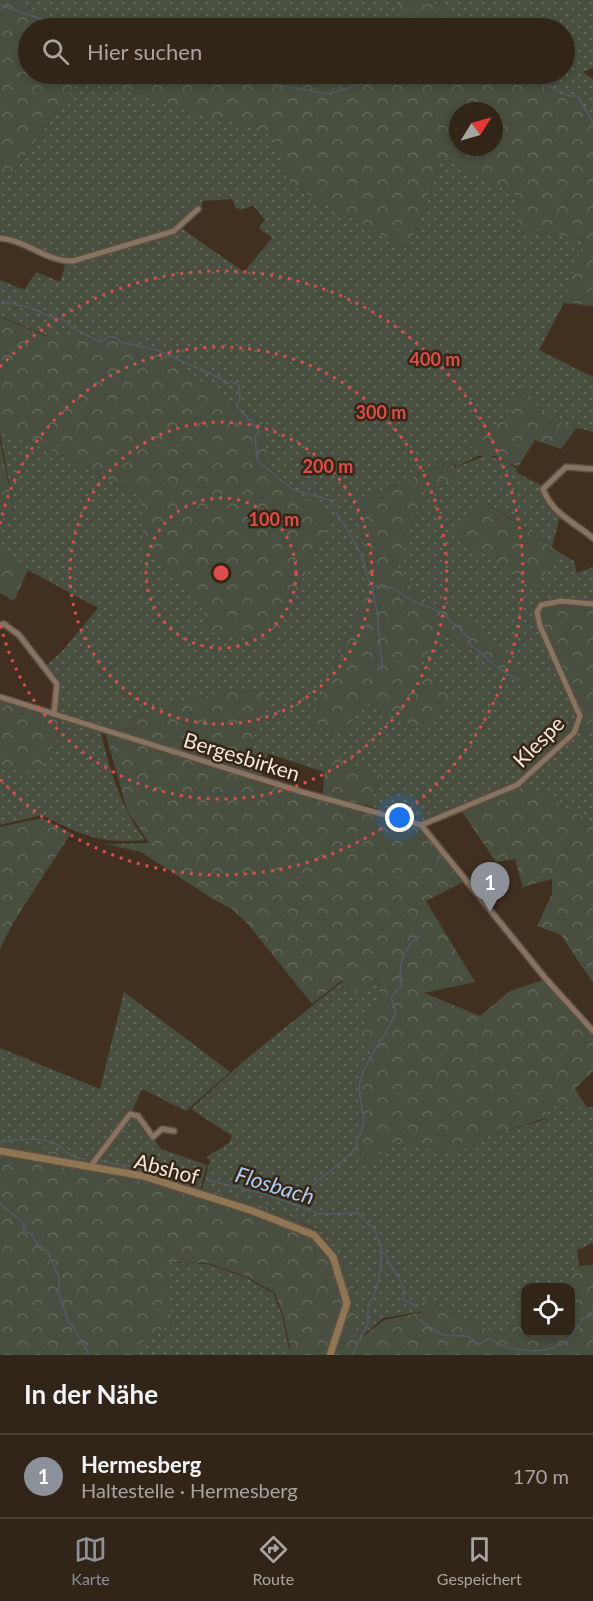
<!DOCTYPE html>
<html lang="de">
<meta charset="utf-8">
<style>
:root{--surface:#312418;--page:#392c21;--text:#f1f3f6;--muted:#a8a4a2;--line:#4c4137;--accent:#8c9099}
body{margin:0;font-family:Lato,sans-serif;background:var(--page);color:var(--text)}
.controls{position:absolute;right:18px;bottom:18px;display:grid;overflow:hidden;border-radius:12px;box-shadow:0 3px 9px #0003}
.controls button{width:54px;height:54px;display:grid;place-items:center;padding:0;border:0;border-bottom:2px solid var(--line);background:var(--surface);color:var(--text);font:30px sans-serif}
.compass{position:absolute;left:449px;top:102px;width:54px;height:54px;border-radius:50%;background:var(--surface);box-shadow:0 3px 9px #0003;rotate:53deg}
.you{position:absolute;left:400px;top:818px;width:21px;height:21px;margin:-15px;border:4px solid #fff;border-radius:50%;background:#1a73e8;box-shadow:0 0 0 9px #1a73e833}
.badge{display:grid;place-items:center;width:39px;height:39px;border-radius:50%;background:var(--accent);color:#fff;font-size:20px;font-weight:700}
.pin{position:absolute;translate:-50% -50px;filter:drop-shadow(0 2px 3px #0008)}
.pin::after{content:'';position:absolute;top:32px;width:21px;height:18px;background:inherit;clip-path:polygon(0 0,100% 0,50% 100%)}
.list{margin:0;padding:0;list-style:none}
h2{display:flex;justify-content:space-between;align-items:center;height:78px;margin:0;padding:0 24px;font-size:26px}
h2 small{font-size:20px;font-weight:400;color:var(--muted)}
.list li{display:grid;grid-template-columns:39px 1fr auto;gap:18px;align-items:center;box-sizing:border-box;height:84px;padding:0 24px;border-top:2px solid var(--line)}
.list b{display:block;font-size:22px;white-space:nowrap}
.list p{margin:0;font-size:20px;white-space:nowrap;color:var(--muted)}
.list em{font-size:20px;font-style:normal;color:var(--muted)}
.icon{flex:none;width:33px;height:33px;fill:none;stroke:currentColor;stroke-width:2;stroke-linecap:round;stroke-linejoin:round}
.map{position:relative;flex:none;width:593px;height:1355px;overflow:hidden}
.search{position:absolute;background:var(--surface);box-shadow:0 3px 9px #0003;left:18px;right:18px;top:18px;height:66px;display:flex;align-items:center;gap:15px;box-sizing:border-box;padding:0 21px;border-radius:33px;color:var(--muted);font-size:22px}
.sheet{height:162px;background:var(--surface)}
nav{display:flex;justify-content:space-around;align-items:center;box-sizing:border-box;height:84px;border-top:2px solid var(--line);background:var(--surface);font-size:16px;color:var(--muted)}
nav a{display:grid;justify-items:center;gap:3px}
nav .on{color:var(--accent)}
.map>svg:first-child{display:block}
</style>
<div class="map">
<svg width="593" height="1355" viewBox="0 0 593 1355">
<defs>
<pattern id="grass-dots" width="8" height="8" patternUnits="userSpaceOnUse" patternTransform="scale(1.5)"><rect width="8" height="8" fill="#484f40"/><path d="M2 2h.1M6 6h.1" fill="none" stroke="#63685b" stroke-width="1.8" stroke-linecap="round"/></pattern>
<pattern id="forest-crowns" width="20" height="18" patternUnits="userSpaceOnUse" patternTransform="scale(1.5)"><rect width="20" height="18" fill="#484f40"/><path d="M2 6a3 3 0 1 1 6 0M12 15a3 3 0 1 1 6 0" fill="none" stroke="#63685b"/></pattern>
</defs>
<rect width="100%" height="100%" fill="#413020"/>
<path fill="url(#grass-dots)" d="M11,0H400L399,22L405,28H77Z
M429,0H593V68L583,72L593,79V126L580,104L515,74H564V28H475Z
M222,74H384L337,88Z
M81,77L274,135L292,186L408,249L443,157L518,196V230L584,239L564,302L593,307L564,303L539,350L593,377V432C582,428 566,428 556,423C536,413 528,389 510,376L521,386L503,420L472,439L471,446L478,456L456,467L452,460L356,502L371,583L309,726L346,735L361,701L421,663L442,632L528,684L474,626L417,594L396,564L426,490L456,477L454,468L487,455L505,461L517,469L516,472L542,486V491L560,516L552,547L486,502L455,536L537,585L559,552L574,561L577,573L593,567V603L576,726L564,742L545,755L519,781L421,824L370,806L382,775L325,755L324,772L251,748L265,692L231,691L164,705L107,730L56,712L59,684L46,666L63,650L98,608L28,570L15,557L0,552V522L14,509L0,433L56,452L141,497L144,546L204,610L331,520L268,466L263,423L134,337L103,339L49,337L0,316V280L24,290L36,272L60,282L66,262L181,228L244,272L272,238L259,228L265,220L253,205L242,210L236,208L232,199L202,201V208L174,230L73,259L59,258L0,236V167L12,175Z
M60,718L100,730C110,770 120,807 145,840C100,844 81,835 42,815L0,825V769L38,771L57,740Z
M593,729V823L521,782L575,734H586Z
M378,974L380,1002L369,1010L371,1051L358,1083L364,1168L394,1142L483,1138L546,1119L545,1106L593,1107V1243L577,1250L579,1266L556,1287L526,1288L525,1316L504,1336L416,1297L425,1311L383,1318L363,1335L356,1329L353,1281L320,1231L254,1202L202,1189L210,1160L206,1157L229,1143L232,1136L191,1109L245,1060L343,981L359,995Z
M124,992L230,1072L186,1111L142,1089L131,1113L92,1162L0,1138V1048L100,1089Z
M130,1114L137,1117L161,1149L207,1165L200,1189L94,1162Z
M164,1262L208,1264L245,1277L273,1293L282,1315L289,1349L284,1355H140L138,1345L172,1324Z"/>
<path fill="url(#forest-crowns)" fill-rule="evenodd" d="M0,0H11L77,28H28V74H222L337,88L384,74H515L580,104L593,126V306L564,302L584,239L518,230L517,196L443,157L408,249L292,186L273,135L81,77L11,176L0,167ZM458,111H494V147H458Z
M400,0H429L475,28H405L398,22Z
M0,317L45,336L103,339L134,337L263,423L268,466L331,520L273,641L206,632L204,610L143,546L141,497L56,452L0,433Z
M522,384C539,409 546,422 577,427L561,449L535,440L518,467L495,456H478L471,446L472,439L503,420Z
M0,442L14,509L0,522Z
M452,460L457,477L426,490L396,564L417,594L474,626L527,674L528,685L443,632L421,663L451,694L423,731L361,701L346,735L309,726L371,583L356,502Z
M485,502L559,552L537,586L454,536Z
M0,552L15,557L28,570L14,601L0,593Z
M552,603L593,604V729L586,734H575L580,715L541,626L538,612L542,606Z
M231,691L265,692L251,748L268,754L261,776L107,730L164,705Z
M0,700L60,718L57,740L38,772L0,769Z
M105,732L421,825L467,880L426,901L475,982L424,993L480,1016L510,991L546,979L593,1031V1071L575,1089L587,1107L546,1106V1118L483,1138L481,1148L439,1151L394,1142L364,1168L358,1083L371,1051L361,1029L369,1010L380,1002L378,975L359,995L342,980L312,1004L248,924L232,909L213,899L141,852L106,844L149,843L127,810Z
M325,754L382,775L370,806L323,796Z
M521,782L593,823V983L561,935L537,926L552,894V879L523,887L515,859L496,862L460,809Z
M42,818L71,833L13,923L0,949V827Z
M0,1138L254,1202L321,1232L354,1281L356,1329L364,1336L384,1320L424,1312L414,1296L504,1336L525,1316L526,1332H570V1288L556,1287L579,1266L593,1265V1355H284L290,1348L283,1314L274,1292L245,1276L208,1263L165,1262L172,1324L138,1345L140,1355H0Z"/>
<g fill="none" stroke-linecap="round" stroke-linejoin="round">
<path stroke="#535b65" stroke-width="1.5" d="M0,5L68,28
M131,28L140,22L159,28
M234,74L236,78L329,94L378,79L381,74
M402,74H418
M522,74L570,96H577L593,122
M0,301L35,309L52,318L56,316L58,320L62,318L74,329L101,342L108,337H115L121,342L159,351L222,379L225,384L231,382L239,385L240,401L236,405L260,432L255,435L257,460L292,489L330,500L333,506
M336,513C346,528 357,543 363,560C367,570 363,574 372,586L393,588L412,601L441,612L469,638L471,645L497,667L518,680
M372,586L378,617L382,671
M476,662L481,652
M0,1141C18,1140 39,1136 56,1144C70,1152 64,1156 84,1159
M0,1159L1,1157
M101,1161L194,1178
M207,1180L265,1194L319,1214L358,1213C363,1219 371,1225 375,1231C386,1250 381,1288 368,1305V1324L352,1355
M0,1203L24,1224V1231L33,1235L37,1244L47,1251L59,1277V1294L69,1323L75,1329L89,1355
M294,1205C311,1179 339,1170 357,1146L356,1140C372,1123 356,1102 360,1082C366,1057 389,1033 396,1011L391,998L401,985C398,966 403,947 420,936
M379,1251L384,1253L403,1286V1299L418,1307
M419,1320L443,1335L467,1336L479,1344L490,1338C509,1354 550,1355 568,1340C576,1331 582,1316 593,1311"/>
<g stroke="#5d4e40" stroke-width="8">
<path id="street" d="M0,238C26,240 47,262 73,261L174,231L198,209
M593,469L566,467L543,489C552,514 574,522 593,538
M0,625L4,624L19,635L57,684L54,714
M0,697L302,792L421,825L546,979L593,1031
M421,825L517,785L574,733L580,716L540,626L537,612L541,605L561,601L593,604
M90,1167L130,1114L138,1116L153,1137L162,1129L174,1131"/>
</g>
<g stroke="#5d4e40" stroke-width="10">
<path id="secondary" d="M0,1151L143,1176L250,1210L314,1235L333,1257L347,1303L330,1355"/>
</g>
<use href="#street" stroke="#877361" stroke-width="5"/>
<use href="#secondary" stroke="#8e7553" stroke-width="7"/>
</g>
<g fill="none" stroke="#dc4e4c" stroke-width="3" stroke-dasharray="3 6">
<circle cx="221" cy="573" r="75"/>
<circle cx="221" cy="573" r="151"/>
<path d="M0 524A226 226 0 1 1 0 622"/>
<path d="M0 367A302 302 0 1 1 0 779"/>
</g>
<g text-anchor="middle" dominant-baseline="central" stroke-width="5" stroke-linejoin="round" paint-order="stroke">
<g font-size="21" fill="#f3e8de" stroke="#372616">
<text transform="translate(538 741) rotate(-45)">Klespe</text>
<text transform="translate(242 756) rotate(17)">Bergesbirken</text>
<text transform="translate(167 1168) rotate(15)">Abshof</text>
</g>
<g font-size="22" font-style="italic" fill="#abccf9" stroke="#372616">
<text transform="translate(275 1185) rotate(17)">Flosbach</text>
</g>
</g>
<circle cx="221" cy="573" r="9" fill="#dc4e4c" stroke="#372616" stroke-width="3"/>
<g font-size="18" text-anchor="middle" font-weight="bold" fill="#dc4e4c" stroke="#372616" stroke-width="5" stroke-linejoin="round" paint-order="stroke">
<text x="435" y="366">400 m</text>
<text x="381" y="419">300 m</text>
<text x="328" y="473">200 m</text>
<text x="274" y="526">100 m</text>
</g>
</svg>
<div class="controls">
<button><svg class="icon" aria-label="locate" viewBox="0 0 24 24"><circle cx="12" cy="12" r="6"/><path d="M12 2v4M12 18v4M2 12h4M18 12h4"/></svg></button>
</div>
<svg class="compass" viewBox="-18 -18 36 36"><path d="M0-13l5 13h-10z" fill="#e53935"/><path d="M0 13l5-13h-10z" fill="#a8a4a2"/></svg>
<div class="you"></div>
<div class="pin badge" style="left:490px;top:912px">1</div>
<div class="search"><svg class="icon" aria-label="search" viewBox="0 0 24 24"><circle cx="10" cy="10" r="6"/><path d="M15 15l6 6"/></svg>Hier suchen</div>
</div>
<section class="sheet">
<h2>In der Nähe<small></small></h2>
<ul class="list">
<li><span class="badge">1</span><div><b>Hermesberg</b><p>Haltestelle · Hermesberg</p></div><em>170 m</em></li>
</ul>
</section>
<nav>
<a class="on"><svg class="icon" aria-label="map" viewBox="0 0 24 24"><path d="M3 6l6-2 6 2 6-2v14l-6 2-6-2-6 2zM9 4v14M15 6v14"/></svg>Karte</a>
<a><svg class="icon" aria-label="directions" viewBox="0 0 24 24"><path d="M12 3l9 9-9 9-9-9zM9 14v-3h6M13 9l2 2-2 2"/></svg>Route</a>
<a><svg class="icon" aria-label="saved" viewBox="0 0 24 24"><path d="M7 4h10v16l-5-4-5 4z"/></svg>Gespeichert</a>
</nav>
